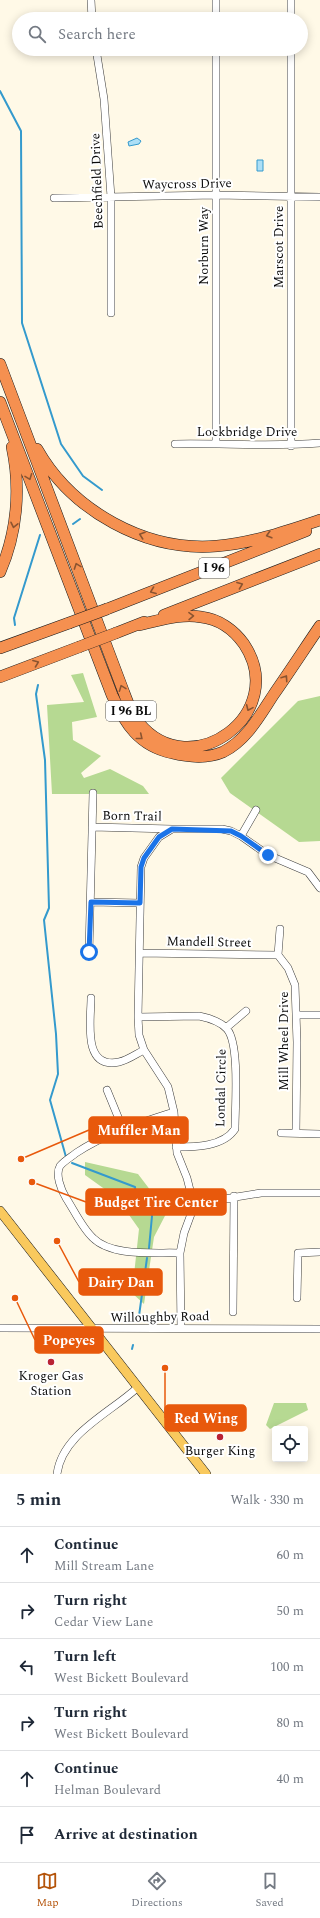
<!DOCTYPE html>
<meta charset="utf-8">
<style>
:root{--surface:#fff;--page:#f2f2f3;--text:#1f2937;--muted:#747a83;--line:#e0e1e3;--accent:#b45309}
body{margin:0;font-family:Spectral,serif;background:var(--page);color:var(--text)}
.controls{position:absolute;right:12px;bottom:12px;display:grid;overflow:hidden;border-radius:4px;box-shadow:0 2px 10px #0003}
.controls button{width:36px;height:36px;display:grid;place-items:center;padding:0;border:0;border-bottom:1px solid var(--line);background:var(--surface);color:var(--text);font:20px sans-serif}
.stop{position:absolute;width:12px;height:12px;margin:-9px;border:3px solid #1a73e8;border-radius:50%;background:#fff}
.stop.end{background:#1a73e8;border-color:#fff;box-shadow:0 1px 4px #0008}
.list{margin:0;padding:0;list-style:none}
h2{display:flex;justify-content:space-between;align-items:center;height:52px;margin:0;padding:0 16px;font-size:17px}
h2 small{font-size:13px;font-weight:400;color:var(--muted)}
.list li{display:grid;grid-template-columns:26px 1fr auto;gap:12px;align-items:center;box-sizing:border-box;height:56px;padding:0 16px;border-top:1px solid var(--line)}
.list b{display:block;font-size:15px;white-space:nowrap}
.list p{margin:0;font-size:13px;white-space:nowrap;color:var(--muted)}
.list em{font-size:13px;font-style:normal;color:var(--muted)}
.icon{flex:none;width:22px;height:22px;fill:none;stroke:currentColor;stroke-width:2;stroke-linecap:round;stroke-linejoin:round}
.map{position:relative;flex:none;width:320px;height:1474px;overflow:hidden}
.search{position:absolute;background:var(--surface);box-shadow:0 2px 10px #0003;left:12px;right:12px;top:12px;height:44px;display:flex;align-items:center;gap:10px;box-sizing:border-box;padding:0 14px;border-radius:22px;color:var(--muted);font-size:15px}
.sheet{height:388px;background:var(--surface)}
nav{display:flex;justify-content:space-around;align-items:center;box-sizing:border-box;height:56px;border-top:1px solid var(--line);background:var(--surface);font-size:11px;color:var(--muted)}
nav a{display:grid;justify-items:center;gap:2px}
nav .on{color:var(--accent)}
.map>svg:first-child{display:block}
</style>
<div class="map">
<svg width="320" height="1474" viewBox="0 0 320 1474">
<rect width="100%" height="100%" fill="#fff9e7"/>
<path fill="#b6d992" d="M83,673L97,717L72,722L73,740L101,756L81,773L84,778L110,769L143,786L149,794H52L47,705L84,702L71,675Z
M320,696V841L299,842L230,793L221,778L298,701Z
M85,1162L138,1174L167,1212L154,1237L144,1304L132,1293L139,1229L117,1198L85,1175Z
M274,1403H306L308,1410L270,1429L266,1425Z"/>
<path fill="#addff6" stroke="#349acd" d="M137,138L141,141L139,144L129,146L128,142Z
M257,160H263V171H257Z"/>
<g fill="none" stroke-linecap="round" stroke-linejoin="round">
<path stroke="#349acd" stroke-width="2" d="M0,91L21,131L22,323L61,444L83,476L102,490
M73,524L80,519
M15,625L14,618L40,535
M38,685L36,694L45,760L49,908L44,920L56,1034L58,1074L50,1100L66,1157
M72,1163L135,1187L136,1199L148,1204L152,1216L149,1248
M139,1316L147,1258
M132,1349L133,1345"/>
<g stroke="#3d3d3d" stroke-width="8">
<path id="minor" d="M91,0L92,19
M291,0V19
M216,19V0
M96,49L104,99L111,197V313
M216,49V443
M291,49V446
M54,198L216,195L320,197
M175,444C223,443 272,447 320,443
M92,827L172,829
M241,836L256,810
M91,902L140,903
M280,929L278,955L288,968L295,985L297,1042L296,1133
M89,952L93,793
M140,953L278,955
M91,998C91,1020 82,1070 119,1062C128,1060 136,1054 144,1050
M296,1015H320
M138,1017L199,1016C209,1018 220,1021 227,1029C240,1044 235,1107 235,1129C223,1147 195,1147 176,1147
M226,1028L246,1011
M107,1090L123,1129
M174,1112C140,1123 106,1133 76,1153C71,1157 64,1161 60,1166C55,1174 61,1190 66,1198C74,1210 82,1228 93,1238C112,1257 155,1252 180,1253
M281,1133L320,1134
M194,1206L199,1203L261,1193H320
M297,1298L298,1253L320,1252
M233,1312L234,1196
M0,1328C107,1329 213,1328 320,1329
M181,1328L180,1253L184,1233L194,1206L187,1178L177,1153L174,1112L168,1087L144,1050L139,1035L138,1017L141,867L144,858L159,837L172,829H222L231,831L241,836L268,855L308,872L320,888
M57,1474C62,1434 110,1413 137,1388"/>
</g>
<g stroke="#1b1b1b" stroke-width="10">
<path id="major" d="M0,1211L206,1474"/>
</g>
<g stroke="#1b1b1b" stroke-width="12">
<path id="highway" d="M0,364L123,690C127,701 131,713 139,723C191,786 290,713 244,644C234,630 219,619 201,617C181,613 158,621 138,625
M0,402L112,695C125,724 139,746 172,753C188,757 207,759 223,752C247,740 260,715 274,694C290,671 305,648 320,626
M37,449C72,511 146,552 217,546C253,543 287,531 320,520
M0,572C17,533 21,489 12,447
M107,609L306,531
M164,615L320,554
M116,633L144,622
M0,648L69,623
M0,677L79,647"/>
</g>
<use href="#minor" stroke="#fff" stroke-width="7"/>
<use href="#major" stroke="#f9c95d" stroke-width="9"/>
<use href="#highway" stroke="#f59050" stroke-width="11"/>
<g stroke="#1b1b1b" stroke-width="12" stroke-linecap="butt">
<path id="highway-bridge" d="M69,623L107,609
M79,647L116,633"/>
</g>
<use href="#highway-bridge" stroke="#f59050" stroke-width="11"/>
</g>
<defs><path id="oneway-chevron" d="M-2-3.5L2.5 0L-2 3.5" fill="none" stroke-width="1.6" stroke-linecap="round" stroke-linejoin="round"/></defs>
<g stroke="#8b5430">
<use href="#oneway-chevron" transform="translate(29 477) rotate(69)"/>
<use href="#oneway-chevron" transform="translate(14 525) rotate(102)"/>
<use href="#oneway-chevron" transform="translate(142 535) rotate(-161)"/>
<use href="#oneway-chevron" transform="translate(269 535) rotate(164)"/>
<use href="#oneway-chevron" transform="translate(77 566) rotate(-110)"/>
<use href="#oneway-chevron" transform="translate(240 585) rotate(-21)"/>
<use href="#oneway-chevron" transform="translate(153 591) rotate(159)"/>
<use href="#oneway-chevron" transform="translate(191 616) rotate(-1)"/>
<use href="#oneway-chevron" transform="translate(36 663) rotate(-21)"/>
<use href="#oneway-chevron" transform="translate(285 678) rotate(-56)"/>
<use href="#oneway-chevron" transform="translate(122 688) rotate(-111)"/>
<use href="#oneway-chevron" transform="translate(249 708) rotate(114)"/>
<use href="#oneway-chevron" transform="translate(140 737) rotate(39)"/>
</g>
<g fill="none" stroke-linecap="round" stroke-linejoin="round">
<path stroke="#1a73e8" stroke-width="5" d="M89,952L91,902L140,903L141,867L144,858L159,837L172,829L231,831L241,836L268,855"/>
</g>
<g fill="#b92334" stroke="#fff" stroke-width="1.5">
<circle cx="51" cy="1362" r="4"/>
<circle cx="220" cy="1437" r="4"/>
</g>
<g text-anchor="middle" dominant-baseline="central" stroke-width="4" stroke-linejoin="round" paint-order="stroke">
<g fill="#fff" stroke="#545454" stroke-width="1">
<rect x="199" y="558" width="30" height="20" rx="3"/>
<rect x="106" y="701" width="50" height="20" rx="3"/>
</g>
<g font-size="12" font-weight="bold" fill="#0a0a0a">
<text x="214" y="568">I 96</text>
<text x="131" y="711">I 96 BL</text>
</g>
<g font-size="13" fill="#0a0a0a" stroke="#fff">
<text transform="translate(97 181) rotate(-92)">Beechfield Drive</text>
<text transform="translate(187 184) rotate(-1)">Waycross Drive</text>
<text transform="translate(204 246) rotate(-90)">Norburn Way</text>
<text transform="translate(279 247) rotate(-90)">Marscot Drive</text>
<text x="247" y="432">Lockbridge Drive</text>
<text transform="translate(132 816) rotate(1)">Born Trail</text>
<text transform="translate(209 942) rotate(1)">Mandell Street</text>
<text transform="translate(284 1041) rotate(-90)">Mill Wheel Drive</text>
<text transform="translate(221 1088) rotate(-89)">Londal Circle</text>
<text transform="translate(160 1317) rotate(-1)">Willoughby Road</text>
</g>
<g font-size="13" fill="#0a0a0a" stroke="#fff">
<text x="51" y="1376">Kroger Gas<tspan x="51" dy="15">Station</tspan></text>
<text x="220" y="1451">Burger King</text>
</g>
</g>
<path fill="none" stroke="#e8590c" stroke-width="1.5" d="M21 1159L89 1130M32 1182L86 1202M57 1241L79 1282M15 1298L35 1340M165 1368L165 1418"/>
<g fill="#e8590c" stroke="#fff" stroke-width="1.5">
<circle cx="21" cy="1159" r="4"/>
<circle cx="32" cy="1182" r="4"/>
<circle cx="57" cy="1241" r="4"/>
<circle cx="15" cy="1298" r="4"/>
<circle cx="165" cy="1368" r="4"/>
</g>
<g fill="#e8590c" stroke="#e8590c" stroke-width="1.5">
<rect x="89" y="1117" width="99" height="26" rx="4"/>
<rect x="86" y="1189" width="140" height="26" rx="4"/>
<rect x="79" y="1269" width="83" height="26" rx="4"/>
<rect x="35" y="1327" width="68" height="26" rx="4"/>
<rect x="165" y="1405" width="81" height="26" rx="4"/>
</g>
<g font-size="14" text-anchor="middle" font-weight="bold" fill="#fff">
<text x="139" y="1135">Muffler Man</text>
<text x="156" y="1207">Budget Tire Center</text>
<text x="121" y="1287">Dairy Dan</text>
<text x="69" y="1345">Popeyes</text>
<text x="206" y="1423">Red Wing</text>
</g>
</svg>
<div class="controls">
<button><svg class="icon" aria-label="locate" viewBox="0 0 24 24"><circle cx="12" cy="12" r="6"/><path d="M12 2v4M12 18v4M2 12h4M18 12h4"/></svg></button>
</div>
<div class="stop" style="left:89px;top:952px"></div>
<div class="stop end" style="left:268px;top:855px"></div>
<div class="search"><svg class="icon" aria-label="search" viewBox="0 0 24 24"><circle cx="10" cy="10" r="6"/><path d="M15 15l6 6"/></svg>Search here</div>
</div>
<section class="sheet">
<h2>5 min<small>Walk · 330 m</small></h2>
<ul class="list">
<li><svg class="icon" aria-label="ahead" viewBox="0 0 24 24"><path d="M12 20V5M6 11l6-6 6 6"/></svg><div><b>Continue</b><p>Mill Stream Lane</p></div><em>60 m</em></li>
<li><svg class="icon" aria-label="right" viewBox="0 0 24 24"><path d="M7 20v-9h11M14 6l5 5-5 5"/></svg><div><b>Turn right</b><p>Cedar View Lane</p></div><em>50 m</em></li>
<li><svg class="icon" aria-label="left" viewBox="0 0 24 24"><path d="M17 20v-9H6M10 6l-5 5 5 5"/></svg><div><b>Turn left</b><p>West Bickett Boulevard</p></div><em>100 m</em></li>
<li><svg class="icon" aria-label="right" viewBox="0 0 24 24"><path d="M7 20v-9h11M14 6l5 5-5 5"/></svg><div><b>Turn right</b><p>West Bickett Boulevard</p></div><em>80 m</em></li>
<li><svg class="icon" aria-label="ahead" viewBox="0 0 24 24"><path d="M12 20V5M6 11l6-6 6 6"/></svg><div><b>Continue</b><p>Helman Boulevard</p></div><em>40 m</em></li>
<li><svg class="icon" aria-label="arrive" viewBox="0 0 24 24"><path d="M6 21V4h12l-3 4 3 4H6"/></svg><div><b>Arrive at destination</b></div></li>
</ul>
</section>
<nav>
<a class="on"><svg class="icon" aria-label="map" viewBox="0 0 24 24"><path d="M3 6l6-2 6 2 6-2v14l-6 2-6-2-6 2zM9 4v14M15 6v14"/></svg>Map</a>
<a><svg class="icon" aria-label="directions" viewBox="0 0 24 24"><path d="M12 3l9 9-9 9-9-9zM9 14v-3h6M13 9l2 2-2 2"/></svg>Directions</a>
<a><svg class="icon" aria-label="saved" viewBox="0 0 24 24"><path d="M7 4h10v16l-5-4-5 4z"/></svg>Saved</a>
</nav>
